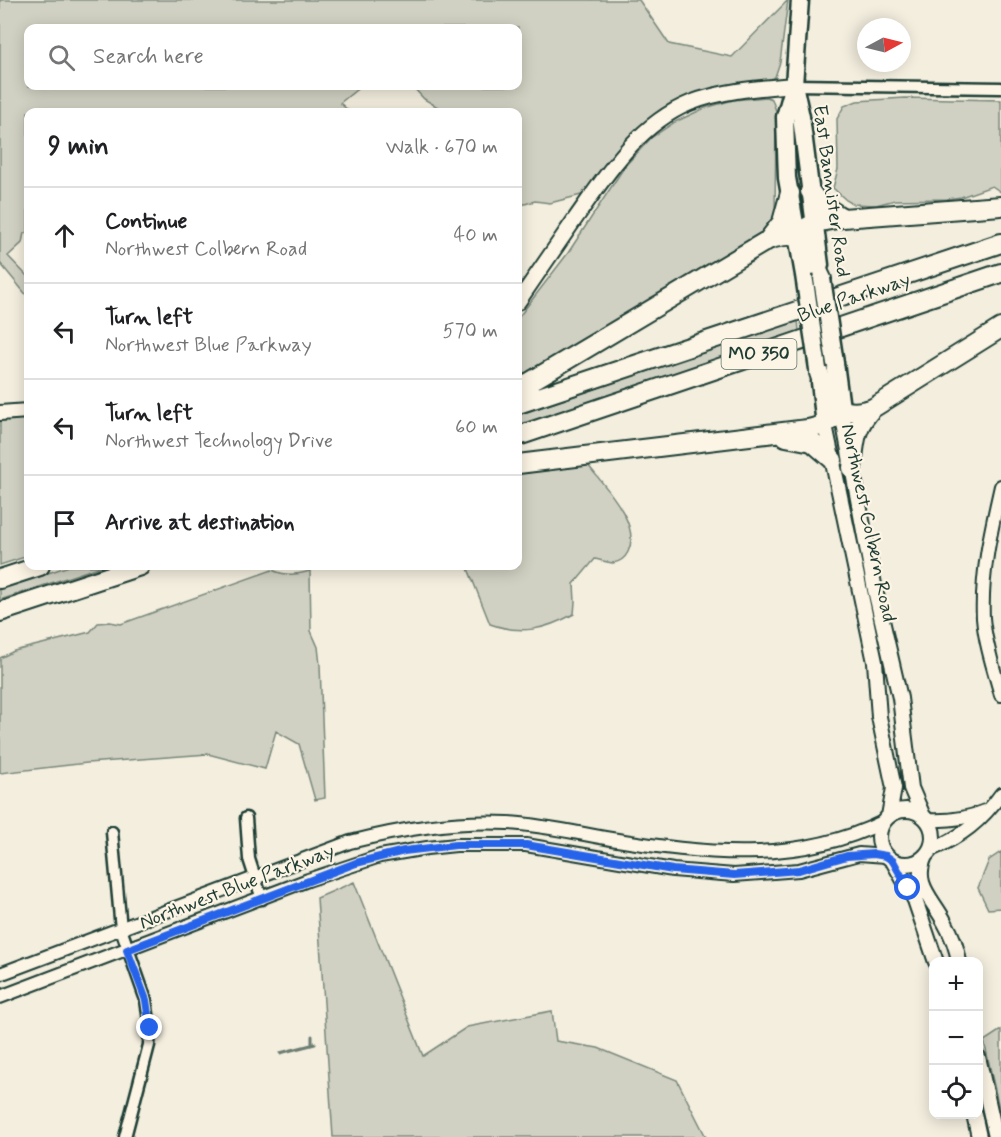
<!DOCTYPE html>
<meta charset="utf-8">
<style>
:root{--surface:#fff;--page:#f6f6f6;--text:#202124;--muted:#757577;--line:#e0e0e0}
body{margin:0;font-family:Mynerve,sans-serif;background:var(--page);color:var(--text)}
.controls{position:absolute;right:18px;bottom:18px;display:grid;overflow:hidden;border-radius:12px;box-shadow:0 3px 15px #0003}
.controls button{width:54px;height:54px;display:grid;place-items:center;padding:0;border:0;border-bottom:2px solid var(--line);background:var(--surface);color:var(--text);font:30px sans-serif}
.compass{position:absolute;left:857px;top:18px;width:54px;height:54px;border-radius:50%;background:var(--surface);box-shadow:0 3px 15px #0003;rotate:83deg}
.stop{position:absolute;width:18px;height:18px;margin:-14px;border:4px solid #2563eb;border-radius:50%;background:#fff}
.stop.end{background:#2563eb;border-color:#fff;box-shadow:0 2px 6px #0008}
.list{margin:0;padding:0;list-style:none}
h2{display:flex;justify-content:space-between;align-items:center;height:78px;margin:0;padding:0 24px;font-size:26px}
h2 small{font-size:20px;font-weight:400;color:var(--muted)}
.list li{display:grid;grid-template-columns:39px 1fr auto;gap:18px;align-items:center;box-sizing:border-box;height:96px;padding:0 24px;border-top:2px solid var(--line)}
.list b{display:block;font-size:22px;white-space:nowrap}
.list p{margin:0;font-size:20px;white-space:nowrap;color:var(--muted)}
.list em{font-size:20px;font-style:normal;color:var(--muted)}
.icon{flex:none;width:33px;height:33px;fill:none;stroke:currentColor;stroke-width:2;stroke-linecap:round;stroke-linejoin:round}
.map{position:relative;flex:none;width:1001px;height:1137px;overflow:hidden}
.search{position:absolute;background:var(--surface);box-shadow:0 3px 15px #0003;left:24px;top:24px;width:498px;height:66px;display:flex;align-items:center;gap:15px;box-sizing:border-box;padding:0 21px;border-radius:12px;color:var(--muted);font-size:22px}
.panel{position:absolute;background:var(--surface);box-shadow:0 3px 15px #0003;left:24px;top:108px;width:498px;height:462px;border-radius:12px}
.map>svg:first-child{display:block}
</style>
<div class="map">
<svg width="1001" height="1137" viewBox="0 0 1001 1137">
<rect width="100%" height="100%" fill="#f3eede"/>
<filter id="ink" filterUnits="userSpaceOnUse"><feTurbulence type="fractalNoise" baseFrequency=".0167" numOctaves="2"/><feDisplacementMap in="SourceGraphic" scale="12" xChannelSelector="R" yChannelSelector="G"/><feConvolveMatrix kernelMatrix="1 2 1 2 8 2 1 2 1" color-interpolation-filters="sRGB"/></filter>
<g filter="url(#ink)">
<path fill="#d0d1c2" stroke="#78877b" stroke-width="1.5" d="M0,0H639L669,44L732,57L788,0L780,62L775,77L768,80L719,87L680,101L625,143L585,194L550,203L535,201L518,206V112H446L424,99L412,86H518V28H28V86H361L340,103L350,112H28V233H24L22,243L8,256L28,277V297L0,263Z
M767,97L772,99L776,111L775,216L769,231L518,382V318L568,253L625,166L651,138L675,122L705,108L733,100Z
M905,98L1001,100V192L992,186L961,197L947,199L895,200L876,205L853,204L846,200L833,188L838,169L837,119L844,106L857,101Z
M798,320L799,331L518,426V415Z
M28,418V556L0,565V420Z
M588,465C604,486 642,524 628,552C625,558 620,562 613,563C608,563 600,560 595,559L574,584L575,602L574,614C544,630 522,635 490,624L467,566H518V474Z
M69,566H102L0,600V589Z
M272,570C286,576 295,575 310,571L311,631L318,647L320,665L325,798L315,800L299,744L276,731L265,769L208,754L87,763L0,773V658L14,651L90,632L98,623L110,622L121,624Z
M1001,852V908L988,909L978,888L989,860Z
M354,882L423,1056L467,1027L552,1011L556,1041L598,1048L677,1080L706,1137H333L317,898Z
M1001,1030V1117L984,1041Z"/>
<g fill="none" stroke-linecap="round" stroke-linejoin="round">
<path stroke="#6c7d72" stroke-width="3" d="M312,1036V1044
M280,1053L315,1044"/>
<g stroke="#1f3d34" stroke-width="15">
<path id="minor" d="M794,85L1001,88
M246,818L249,859L262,899
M112,832L121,929L146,1000L150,1028L149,1045L125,1137"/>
</g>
<g stroke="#1f3d34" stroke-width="16">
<path id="tertiary" d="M1001,486C991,530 981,573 983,618C985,643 994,670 1001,695
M928,820C948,821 966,819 985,811
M931,850C961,837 982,821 1001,794
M0,974L350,842C402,829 454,820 508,823C543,825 577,833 611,839C703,854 796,865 883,822
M0,997L308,880L380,856L427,848L456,845H526L673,870L734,875L799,870L859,854L886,856"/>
</g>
<g stroke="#1f3d34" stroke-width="18">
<path id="secondary" d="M518,302C537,274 556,247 575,219C606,175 638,124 690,103C724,90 759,88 794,85
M841,408L875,590L900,698L911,788L923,816
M0,413L28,411
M825,425L875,662L879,717L894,788L889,816
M879 837a27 27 0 1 1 54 0a27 27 0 1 1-54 0Z
M925,856C912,884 932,898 944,921C951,933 957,947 959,962
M893,861L915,900L936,962
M978,1057L996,1137
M974,1114L979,1137"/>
</g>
<g stroke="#1f3d34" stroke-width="21">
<path id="primary" d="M800,0L794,85L785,117L786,150L787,178L804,275
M795,89L801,117L820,265
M835,363L841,408
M820,382L825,425"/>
</g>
<g stroke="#1f3d34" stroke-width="22">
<path id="motorway" d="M810,191L818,202L843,218
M797,237L805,228L814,223L843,218L1001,206
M768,240L782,222L790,193
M819,373C829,402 839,420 873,408L1001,328
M518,389L768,240C810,226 807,250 822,279
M518,404L1001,243
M518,436L1001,273
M786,437L812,442L833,460
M518,464L808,429C823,426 833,422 841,408
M852,468C855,443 854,427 873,408
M0,579L40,566
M0,612L140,566"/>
</g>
<use href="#minor" stroke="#fcf5e5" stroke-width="10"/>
<use href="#tertiary" stroke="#fcf5e5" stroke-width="12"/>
<use href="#secondary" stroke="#fcf5e5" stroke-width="14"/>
<use href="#primary" stroke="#fcf5e5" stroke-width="16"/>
<use href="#motorway" stroke="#fcf5e5" stroke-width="18"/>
<g stroke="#1f3d34" stroke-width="21" stroke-linecap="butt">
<path id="primary-bridge" d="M804,275L818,369
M822,279L835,363"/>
</g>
<use href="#primary-bridge" stroke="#fcf5e5" stroke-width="16"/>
</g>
</g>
<g fill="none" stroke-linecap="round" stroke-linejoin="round" filter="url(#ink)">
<path stroke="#2563eb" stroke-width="8" d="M150,1028L146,1000L127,950L356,863L404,851L456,845H526L673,870L734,875L799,870L847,856L874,854L886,856L893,861L908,888"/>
</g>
<g text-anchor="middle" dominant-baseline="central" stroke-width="4.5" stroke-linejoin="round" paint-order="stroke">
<rect fill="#fcf5e5" stroke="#617469" stroke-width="1.5" x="721.5" y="339" width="75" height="30" rx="4.5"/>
<g font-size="18" font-weight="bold" fill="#1f3d34">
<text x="759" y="354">MO 350</text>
</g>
<g font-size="20" fill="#1f3d34" stroke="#fcf5e5">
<text transform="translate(831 191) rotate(82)">East Bannister Road</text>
<text transform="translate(854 298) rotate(-19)">Blue Parkway</text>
<text transform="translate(868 523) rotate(78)">Northwest Colbern Road</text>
<text transform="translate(237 887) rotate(-21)">Northwest Blue Parkway</text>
</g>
</g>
</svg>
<div class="controls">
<button>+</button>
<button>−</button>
<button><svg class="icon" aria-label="locate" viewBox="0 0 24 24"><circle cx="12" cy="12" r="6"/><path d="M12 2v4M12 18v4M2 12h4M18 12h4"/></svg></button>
</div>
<svg class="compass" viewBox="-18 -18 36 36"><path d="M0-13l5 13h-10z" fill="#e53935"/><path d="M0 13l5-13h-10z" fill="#757577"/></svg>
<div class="stop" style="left:908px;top:888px"></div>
<div class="stop end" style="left:150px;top:1028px"></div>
<div class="search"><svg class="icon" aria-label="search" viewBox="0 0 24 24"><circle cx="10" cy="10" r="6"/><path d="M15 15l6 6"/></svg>Search here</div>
<section class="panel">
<h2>9 min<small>Walk · 670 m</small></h2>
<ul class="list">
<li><svg class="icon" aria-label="ahead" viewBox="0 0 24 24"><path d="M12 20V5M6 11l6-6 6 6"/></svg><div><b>Continue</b><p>Northwest Colbern Road</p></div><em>40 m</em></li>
<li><svg class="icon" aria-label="left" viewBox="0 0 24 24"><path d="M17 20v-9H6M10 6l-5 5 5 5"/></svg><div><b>Turn left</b><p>Northwest Blue Parkway</p></div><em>570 m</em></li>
<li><svg class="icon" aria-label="left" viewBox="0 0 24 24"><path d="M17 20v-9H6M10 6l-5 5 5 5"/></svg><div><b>Turn left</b><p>Northwest Technology Drive</p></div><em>60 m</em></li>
<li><svg class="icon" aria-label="arrive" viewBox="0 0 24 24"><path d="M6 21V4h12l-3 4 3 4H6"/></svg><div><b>Arrive at destination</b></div></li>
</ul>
</section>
</div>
